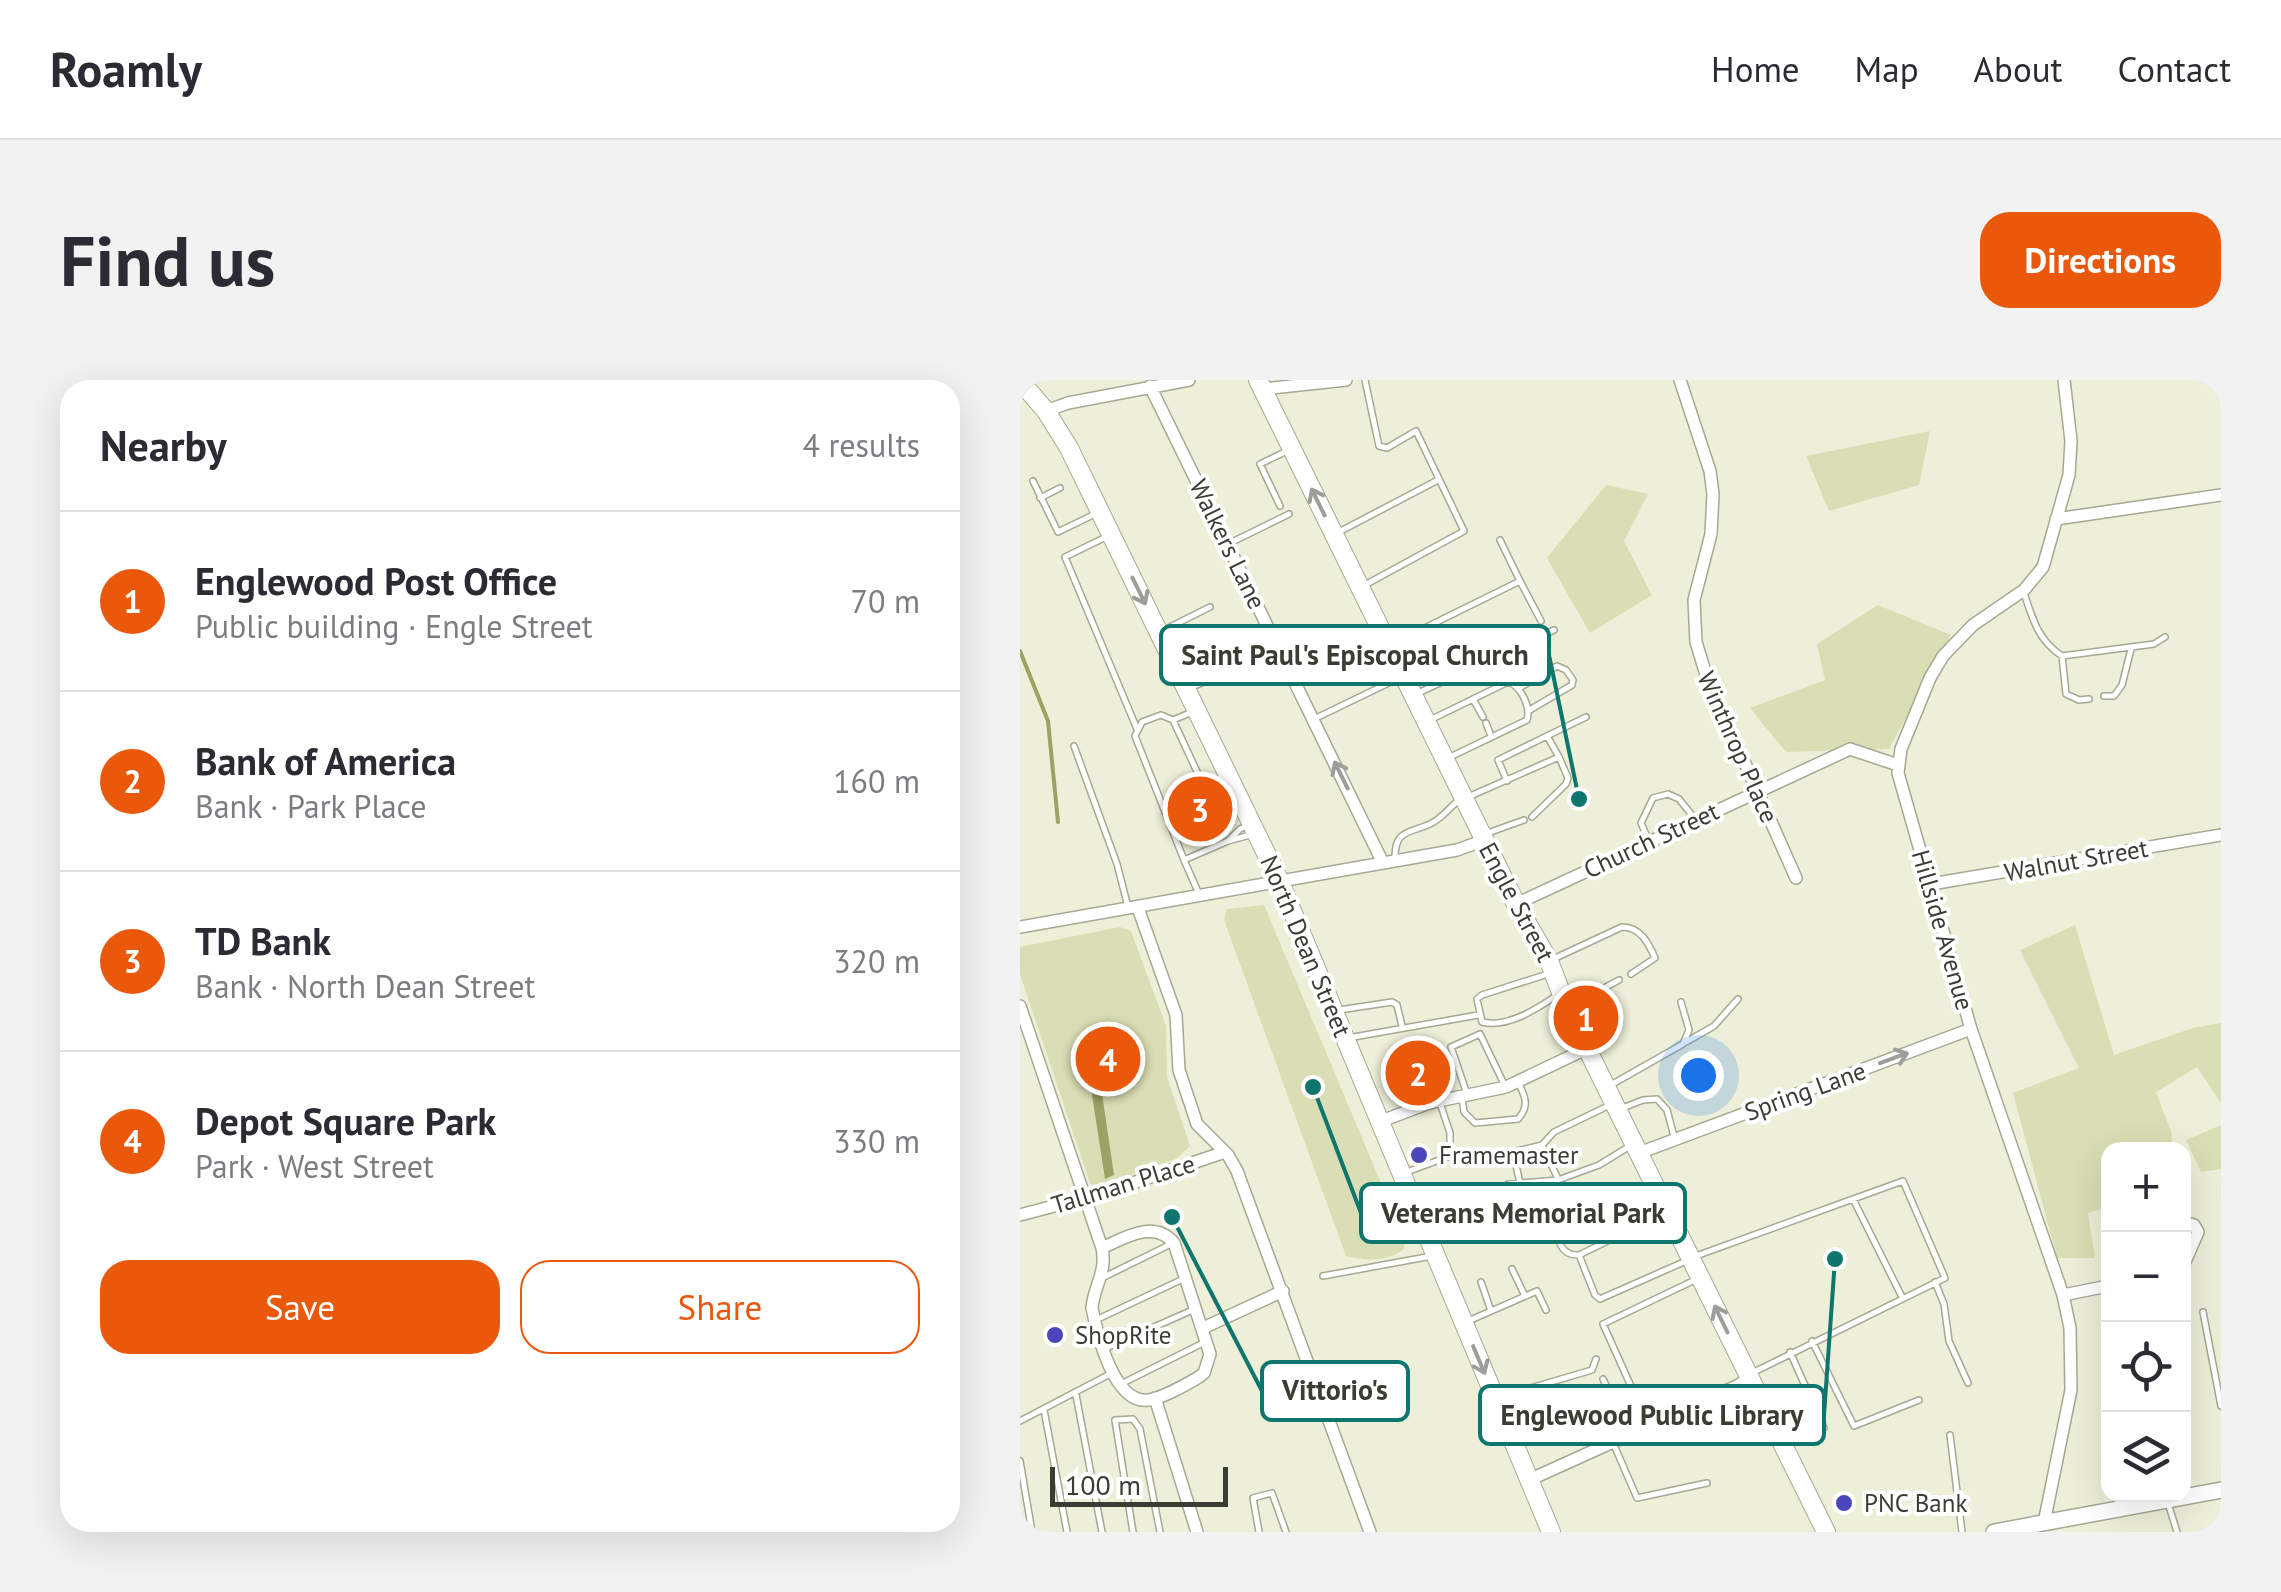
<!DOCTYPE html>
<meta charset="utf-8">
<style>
:root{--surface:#fff;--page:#f2f2f3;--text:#2b2b33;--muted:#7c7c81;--line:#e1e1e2;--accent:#ea580c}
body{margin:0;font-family:"PT Sans",sans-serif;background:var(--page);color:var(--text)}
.controls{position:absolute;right:30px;bottom:30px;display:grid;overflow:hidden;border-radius:20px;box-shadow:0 10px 40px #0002}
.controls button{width:90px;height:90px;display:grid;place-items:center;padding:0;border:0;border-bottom:2px solid var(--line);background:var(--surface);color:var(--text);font:50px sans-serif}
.scale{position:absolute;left:30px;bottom:25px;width:178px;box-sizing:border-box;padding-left:10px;border:5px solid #3b3c33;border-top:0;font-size:28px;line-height:35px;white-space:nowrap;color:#3b3c33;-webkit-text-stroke:8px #fff;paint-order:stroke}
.you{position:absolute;left:678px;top:695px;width:35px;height:35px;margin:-25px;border:8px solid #fff;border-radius:50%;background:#1a73e8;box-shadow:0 0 0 15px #1a73e833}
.badge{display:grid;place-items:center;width:65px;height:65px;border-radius:50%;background:var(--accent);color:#fff;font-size:32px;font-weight:700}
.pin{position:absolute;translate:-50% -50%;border:5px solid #fff;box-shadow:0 2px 10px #0006}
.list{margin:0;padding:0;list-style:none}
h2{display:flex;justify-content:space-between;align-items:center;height:130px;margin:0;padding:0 40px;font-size:42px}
h2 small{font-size:32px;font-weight:400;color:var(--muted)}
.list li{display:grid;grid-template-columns:65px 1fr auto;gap:30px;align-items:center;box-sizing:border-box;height:180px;padding:0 40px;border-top:2px solid var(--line)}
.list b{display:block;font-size:38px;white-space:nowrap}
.list p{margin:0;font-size:32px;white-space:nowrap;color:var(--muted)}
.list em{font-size:32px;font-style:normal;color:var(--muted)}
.actions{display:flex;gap:20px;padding:30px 40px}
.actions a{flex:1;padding:22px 0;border:2px solid var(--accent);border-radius:30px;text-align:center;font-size:35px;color:var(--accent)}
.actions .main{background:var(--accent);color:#fff}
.icon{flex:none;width:55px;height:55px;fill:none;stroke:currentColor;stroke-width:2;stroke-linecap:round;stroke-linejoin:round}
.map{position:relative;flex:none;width:1201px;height:1152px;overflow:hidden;border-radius:30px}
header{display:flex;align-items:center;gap:60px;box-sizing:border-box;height:140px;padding:0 50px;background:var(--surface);border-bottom:2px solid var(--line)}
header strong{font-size:48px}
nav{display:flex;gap:55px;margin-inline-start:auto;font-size:35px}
.intro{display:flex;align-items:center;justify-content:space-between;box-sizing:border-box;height:240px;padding:0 60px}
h1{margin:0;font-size:70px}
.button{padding:25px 45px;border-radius:30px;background:var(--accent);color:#fff;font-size:35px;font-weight:700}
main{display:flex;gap:60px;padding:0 60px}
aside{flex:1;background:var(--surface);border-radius:30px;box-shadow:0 10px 40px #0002}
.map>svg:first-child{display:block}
</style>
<header>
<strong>Roamly</strong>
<nav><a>Home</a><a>Map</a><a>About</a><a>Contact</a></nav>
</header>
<div class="intro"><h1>Find us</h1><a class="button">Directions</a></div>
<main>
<aside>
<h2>Nearby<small>4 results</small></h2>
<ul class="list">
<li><span class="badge">1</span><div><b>Englewood Post Office</b><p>Public building · Engle Street</p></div><em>70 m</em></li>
<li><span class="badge">2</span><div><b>Bank of America</b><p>Bank · Park Place</p></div><em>160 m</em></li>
<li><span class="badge">3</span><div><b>TD Bank</b><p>Bank · North Dean Street</p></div><em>320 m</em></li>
<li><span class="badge">4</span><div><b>Depot Square Park</b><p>Park · West Street</p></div><em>330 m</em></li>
</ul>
<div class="actions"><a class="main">Save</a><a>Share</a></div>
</aside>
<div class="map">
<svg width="1201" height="1152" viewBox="0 0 1201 1152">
<rect width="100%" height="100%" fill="#edefd9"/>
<path fill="#dadeb4" d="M910,51L899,105L809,131L786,76Z
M586,105L628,114L604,161L632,215L570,253L527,178Z
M858,225L931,255L869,369L766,372L730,328L805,300L797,264Z
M244,525L385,860L384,869C368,882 345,881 326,876L204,540L207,529Z
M1055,545L1094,675L1173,648L1201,643V723L1177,687L1136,712L1151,751L1153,769H1088V827L1068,833L1075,878H1037L993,713L1059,688L1000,570Z
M100,547L111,551L146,646L147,697L170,766L156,779L76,807L70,803L0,594V567Z
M1201,745V789L1181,792L1166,760Z"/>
<path fill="#9ca165" d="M79,693L94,795L85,799L69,695Z"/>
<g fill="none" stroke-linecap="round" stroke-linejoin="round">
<path stroke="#9ca165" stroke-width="4" d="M0,271L28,341L38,442"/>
<g stroke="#a6a893" stroke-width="8">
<path id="lane" d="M13,101L38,152L77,133
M20,118L40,108
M260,126L240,84L269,70
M317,153L418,100
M86,157L45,177L117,349
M210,163L269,134
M500,201L521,241
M343,206L444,151L396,51L367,68L359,66L345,0
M1004,213C1013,240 1018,260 1042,276L1134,264L1145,257
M142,251L190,227
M372,264L500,201L480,160
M1042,276L1046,314L1059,320L1069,319
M170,308L233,280L231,270L225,264L202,272L200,279L207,293
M499,308L537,286L546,290L553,300L552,305L508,331
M396,314L534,250
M1084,316H1094L1102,305L1111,269
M453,319L463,337
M294,339L381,297
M412,339L488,302C501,306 511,327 507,340L428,378
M153,340L141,335L122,342L115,356L164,480L208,461
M466,343L471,356
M527,356L566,337
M54,366L97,484L108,527
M163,409L174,405L179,396L153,340L170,333
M448,417L539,377L527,356L478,380L487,401
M512,437L546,404L548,398L539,377
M230,445L220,449L208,461L234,454
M465,454L504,440
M629,461L621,443L633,418L648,414L659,419L675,439
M164,480L179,514
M375,480C374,448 390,454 412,443C423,437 429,428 438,421
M531,580L602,547C620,547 628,562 635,578L611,594
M531,593L462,615L457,619L462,642C487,648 515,630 536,616
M549,627L599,600
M319,630L372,622L377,625L382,646
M328,658L458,635
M666,662L694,646L718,619
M589,706L663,664L669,650L661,622
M447,714L431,667L460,654L484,704
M442,717L444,732L455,743L498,739C509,727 506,718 499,704
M600,729L623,720L637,719L647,730L655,760
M384,793L430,776V753L420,723
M538,799L522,765L534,752L592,724
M500,803L493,772L522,765
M565,834L540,844C535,859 541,876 559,875L645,833
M408,850L460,828L488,804L538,800L579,785L610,766
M559,875L575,915L580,919L666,881
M676,876L833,819L882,917
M492,889L505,916
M303,896L412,876
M82,898L151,864
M461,902L471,931
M915,902L924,924L929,961L948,1003
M1183,932L1201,1026
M78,939L163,899
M446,942L517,911L526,930
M792,961L834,1046L899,1020
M84,969L175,929
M770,972L804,1048
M734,992L925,898L883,801L833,819
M583,999L608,1052
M101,1004L185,962
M56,1015L82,1152
M480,1017L572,990L576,979
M24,1030L47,1152
M0,1041L90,994
M628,1044L583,944L677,899
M930,1055L942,1152
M594,1065L617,1118L687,1103
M0,1081L12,1152
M1148,1123L1157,1152
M113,1152L95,1040L113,1039L120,1049L140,1152
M239,1152L233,1118L252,1113L266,1152"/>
</g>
<g stroke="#a6a893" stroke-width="14">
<path id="street" d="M660,0L690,91L693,114L691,154L674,220L676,262L687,298L776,498
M130,6L363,483
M243,9L326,0
M26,31L48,23L169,0
M1036,139L1201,115
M911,504L1201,455
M496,524L830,369L878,385
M118,528L156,635L159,690L177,744L208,775L217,791L350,1152
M0,547L437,470L465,460
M0,626L82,868C87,893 74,905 72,928C77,954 94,1025 129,1020C145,1017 165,1005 179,997L184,993L190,974L154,863C134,839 104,858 82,868
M359,742L409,723L486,707L568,668
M619,773L951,649
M0,835L80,814L205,772
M1164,842L1174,845L1178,852L1164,884
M1043,915L1088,906
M183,948L263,911
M135,1018L177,1152
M509,1100L719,1005L729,997
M1024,1143L1051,1010L1050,948L1043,915L951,649L878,393L881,369L910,298L923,276L953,245L1004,210L1023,187L1049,95L1051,61L1044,0"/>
</g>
<g stroke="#a6a893" stroke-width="18">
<path id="secondary" d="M974,1152L1201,1110"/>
</g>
<g stroke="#a6a893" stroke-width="20">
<path id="primary" d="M238,0L496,524L529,581L547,628L806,1152
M0,1L26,31L49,68L260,502L531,1152"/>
</g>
<use href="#lane" stroke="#fff" stroke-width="5"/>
<use href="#street" stroke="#fff" stroke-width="11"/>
<use href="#secondary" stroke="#fff" stroke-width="15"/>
<use href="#primary" stroke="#fff" stroke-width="18"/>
</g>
<defs><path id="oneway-shaft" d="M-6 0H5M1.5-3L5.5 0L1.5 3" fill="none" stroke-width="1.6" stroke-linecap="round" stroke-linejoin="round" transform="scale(2.5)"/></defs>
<g stroke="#9d9e99">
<use href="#oneway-shaft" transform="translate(298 122) rotate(-116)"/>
<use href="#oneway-shaft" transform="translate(119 211) rotate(64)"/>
<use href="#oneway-shaft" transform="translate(321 395) rotate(-116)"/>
<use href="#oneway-shaft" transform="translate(874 678) rotate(-20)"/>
<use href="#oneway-shaft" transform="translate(701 939) rotate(-116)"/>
<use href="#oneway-shaft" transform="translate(459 980) rotate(67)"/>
</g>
<g fill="#4b46bc" stroke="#fff" stroke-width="4">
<circle cx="399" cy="775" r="10"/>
<circle cx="35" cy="955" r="10"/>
<circle cx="824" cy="1123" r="10"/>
</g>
<g text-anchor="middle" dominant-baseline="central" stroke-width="8" stroke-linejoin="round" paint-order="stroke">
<g font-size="25" fill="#3b3c33" stroke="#fff">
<text transform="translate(208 164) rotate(64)">Walkers Lane</text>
<text transform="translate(718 367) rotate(66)">Winthrop Place</text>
<text transform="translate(631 460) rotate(-25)">Church Street</text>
<text transform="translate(1056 480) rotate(-10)">Walnut Street</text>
<text transform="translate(497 522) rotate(62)">Engle Street</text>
<text transform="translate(923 550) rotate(74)">Hillside Avenue</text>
<text transform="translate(286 566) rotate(67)">North Dean Street</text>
<text transform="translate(785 711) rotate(-20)">Spring Lane</text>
<text transform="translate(103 804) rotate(-17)">Tallman Place</text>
</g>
<g font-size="25" fill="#3b3c33" stroke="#fff" text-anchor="start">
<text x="419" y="775">Framemaster</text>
<text x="55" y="955">ShopRite</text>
<text x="844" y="1123">PNC Bank</text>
</g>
</g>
<path fill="none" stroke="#0f766e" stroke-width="4" d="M559 419L529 275M293 707L341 833M152 837L242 1011M815 879L804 1035"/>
<g fill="#0f766e" stroke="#fff" stroke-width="4">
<circle cx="559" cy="419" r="10"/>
<circle cx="293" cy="707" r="10"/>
<circle cx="152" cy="837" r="10"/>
<circle cx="815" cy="879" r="10"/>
</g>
<g fill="#fff" stroke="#0f766e" stroke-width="4">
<rect x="141" y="246" width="388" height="58" rx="10"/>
<rect x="341" y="804" width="324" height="58" rx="10"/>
<rect x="242" y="982" width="146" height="58" rx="10"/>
<rect x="460" y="1006" width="344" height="58" rx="10"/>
</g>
<g font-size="28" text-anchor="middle" font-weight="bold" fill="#3b3c33">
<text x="335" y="285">Saint Paul's Episcopal Church</text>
<text x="503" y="843">Veterans Memorial Park</text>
<text x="315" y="1020">Vittorio's</text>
<text x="632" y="1045">Englewood Public Library</text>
</g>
</svg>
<div class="controls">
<button>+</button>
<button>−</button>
<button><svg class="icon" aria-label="locate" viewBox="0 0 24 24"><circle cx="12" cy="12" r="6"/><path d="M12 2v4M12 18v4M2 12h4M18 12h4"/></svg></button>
<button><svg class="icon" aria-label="layers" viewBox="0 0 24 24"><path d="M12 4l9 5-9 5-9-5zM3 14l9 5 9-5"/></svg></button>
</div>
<div class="scale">100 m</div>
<div class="you"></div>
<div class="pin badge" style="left:566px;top:638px">1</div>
<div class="pin badge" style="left:398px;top:693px">2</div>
<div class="pin badge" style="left:180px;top:429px">3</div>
<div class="pin badge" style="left:88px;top:679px">4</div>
</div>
</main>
